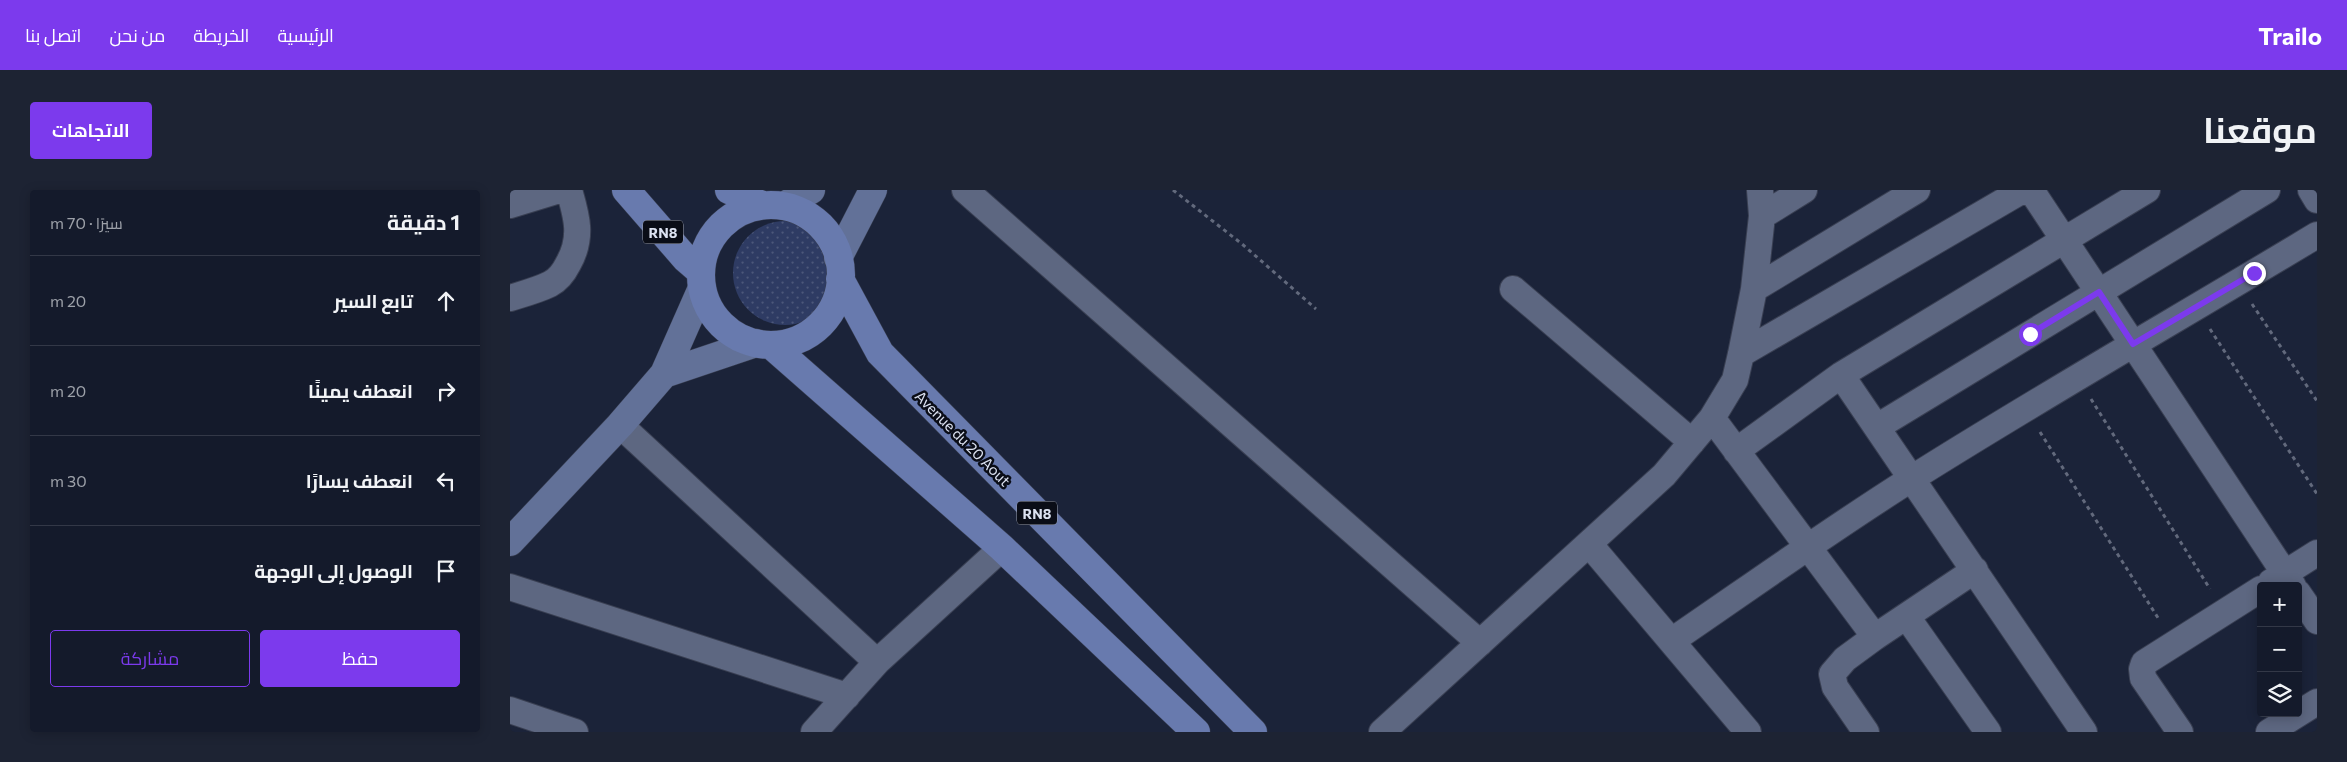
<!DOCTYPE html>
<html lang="ar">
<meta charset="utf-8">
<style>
:root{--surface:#141a2b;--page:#1d2333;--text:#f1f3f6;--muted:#9da1a9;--line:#333847;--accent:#7c3aed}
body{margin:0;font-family:Commissioner,Cairo,sans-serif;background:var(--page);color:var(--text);direction:rtl}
.controls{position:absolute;right:15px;bottom:15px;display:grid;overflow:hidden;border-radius:5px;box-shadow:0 2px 12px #0003}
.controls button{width:45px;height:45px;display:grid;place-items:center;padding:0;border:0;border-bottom:1px solid var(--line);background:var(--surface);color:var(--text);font:25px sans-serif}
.stop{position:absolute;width:15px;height:15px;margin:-11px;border:4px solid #7c3aed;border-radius:50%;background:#fff}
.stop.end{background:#7c3aed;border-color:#fff;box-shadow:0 1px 5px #0008}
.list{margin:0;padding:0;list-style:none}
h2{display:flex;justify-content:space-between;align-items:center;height:65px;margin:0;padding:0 20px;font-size:21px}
h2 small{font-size:16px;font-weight:400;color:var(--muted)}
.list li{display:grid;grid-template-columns:32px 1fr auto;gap:15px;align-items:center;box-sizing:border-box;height:90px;padding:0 20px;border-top:1px solid var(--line)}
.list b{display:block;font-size:19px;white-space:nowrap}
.list em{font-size:16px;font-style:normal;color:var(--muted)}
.actions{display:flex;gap:10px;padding:15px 20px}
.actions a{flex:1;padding:11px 0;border:1px solid var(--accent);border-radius:5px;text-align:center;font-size:18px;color:var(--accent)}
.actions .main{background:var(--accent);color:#fff}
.icon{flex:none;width:28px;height:28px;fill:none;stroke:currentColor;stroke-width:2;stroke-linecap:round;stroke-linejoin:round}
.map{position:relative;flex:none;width:1807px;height:542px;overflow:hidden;direction:ltr;border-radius:5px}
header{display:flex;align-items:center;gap:30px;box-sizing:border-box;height:70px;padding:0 25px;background:var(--accent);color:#fff}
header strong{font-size:24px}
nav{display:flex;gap:28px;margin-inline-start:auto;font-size:18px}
.intro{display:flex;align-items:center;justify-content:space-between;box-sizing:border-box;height:120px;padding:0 30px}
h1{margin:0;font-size:35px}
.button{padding:12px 22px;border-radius:5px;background:var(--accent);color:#fff;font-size:18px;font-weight:700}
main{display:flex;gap:30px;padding:0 30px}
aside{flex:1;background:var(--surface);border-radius:5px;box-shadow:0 2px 12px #0003}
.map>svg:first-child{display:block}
</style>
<header>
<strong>Trailo</strong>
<nav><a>الرئيسية</a><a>الخريطة</a><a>من نحن</a><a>اتصل بنا</a></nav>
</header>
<div class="intro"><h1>موقعنا</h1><a class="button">الاتجاهات</a></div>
<main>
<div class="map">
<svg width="1807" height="542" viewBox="0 0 1807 542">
<defs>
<pattern id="grass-dots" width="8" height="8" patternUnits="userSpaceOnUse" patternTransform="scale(1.25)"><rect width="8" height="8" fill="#2e3b63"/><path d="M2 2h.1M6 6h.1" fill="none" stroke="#4c577a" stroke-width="1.8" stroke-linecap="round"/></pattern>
</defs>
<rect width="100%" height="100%" fill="#1b2339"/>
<path fill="url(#grass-dots)" d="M223 83a52 52 0 1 1 104 0a52 52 0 1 1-104 0Z"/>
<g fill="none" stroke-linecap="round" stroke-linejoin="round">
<g stroke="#393f52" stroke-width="28">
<path id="street" d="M455,0L970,453
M1521,0L1783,396
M1801,0L1807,10
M0,15L49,0
M1252,26L1294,0
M1003,99L1182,252
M1244,99L1407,0
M0,108C13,104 28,100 40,94C48,90 54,82 58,74C73,48 67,27 59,0
M1231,164L1513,0
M1331,185L1574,542
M1202,228L1365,447
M110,235L367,472
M1367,237L1757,0
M1226,261L1331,185L1637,0
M1080,355L1238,542
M1761,392L1807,363
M0,397L337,506
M1788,403L1807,431
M1397,427L1478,542
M1163,450C1242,396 1320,340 1401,289C1534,205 1671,127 1807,45
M0,520L65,542
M304,542L367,472L492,358
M872,542L1154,285L1202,228L1225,190L1231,164L1244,99L1252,26L1250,0
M1356,542L1325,497L1322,484L1335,469L1365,447L1465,380
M1670,542L1633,488L1632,479L1634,473L1751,399
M1759,542L1807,512"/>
</g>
<g stroke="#393f52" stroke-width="29">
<path id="secondary" d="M274,16L301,0
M328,68L363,0
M154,184L246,153
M0,352L110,235L154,184L192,98"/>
</g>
<g stroke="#393f52" stroke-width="29">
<path id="primary" d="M116,0L176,69L191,82
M219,0L252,15
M191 85a70 70 0 1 1 140 0a70 70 0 1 1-140 0Z
M330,89L370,163L743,542
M261,155L492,358L686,542"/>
</g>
<path stroke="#62697c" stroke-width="3" stroke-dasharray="4 4" stroke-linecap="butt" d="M663,0L732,54L806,119
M1742,114L1807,211
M1700,139L1807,304
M1581,209L1700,399
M1530,242L1650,431"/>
<use href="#street" stroke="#5d6781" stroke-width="26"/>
<use href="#secondary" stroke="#627198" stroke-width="28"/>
<use href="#primary" stroke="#687aae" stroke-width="28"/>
</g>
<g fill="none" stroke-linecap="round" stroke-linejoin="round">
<path stroke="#7c3aed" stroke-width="6" d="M1520,144L1589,102L1623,154L1744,83"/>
</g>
<g text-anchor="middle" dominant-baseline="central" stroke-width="5" stroke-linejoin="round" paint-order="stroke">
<g fill="#0a0d17" stroke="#9da2b0" stroke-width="1">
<rect x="133" y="30.5" width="40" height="23" rx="4"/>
<rect x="507" y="311.5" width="40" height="23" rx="4"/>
</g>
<g font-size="14" font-weight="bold" fill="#dce2f1">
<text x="153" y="42">RN8</text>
<text x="527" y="323">RN8</text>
</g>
<g font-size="15" fill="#dce2f1" stroke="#0a0d17">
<text transform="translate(453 248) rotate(45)">Avenue du 20 Aout</text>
</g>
</g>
</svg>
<div class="controls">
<button>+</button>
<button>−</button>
<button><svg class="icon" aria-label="layers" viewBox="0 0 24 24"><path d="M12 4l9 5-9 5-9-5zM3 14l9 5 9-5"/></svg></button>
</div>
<div class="stop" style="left:1520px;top:144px"></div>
<div class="stop end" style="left:1744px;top:83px"></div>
</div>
<aside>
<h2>1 دقيقة<small>سيرًا · 70 m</small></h2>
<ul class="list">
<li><svg class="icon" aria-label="ahead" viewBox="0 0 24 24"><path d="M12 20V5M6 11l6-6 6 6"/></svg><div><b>تابع السير</b></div><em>20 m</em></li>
<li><svg class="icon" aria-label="right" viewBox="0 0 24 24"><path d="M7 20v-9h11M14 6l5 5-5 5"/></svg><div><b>انعطف يمينًا</b></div><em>20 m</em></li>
<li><svg class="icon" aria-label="left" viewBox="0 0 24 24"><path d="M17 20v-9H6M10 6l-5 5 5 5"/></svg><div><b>انعطف يسارًا</b></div><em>30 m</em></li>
<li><svg class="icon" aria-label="arrive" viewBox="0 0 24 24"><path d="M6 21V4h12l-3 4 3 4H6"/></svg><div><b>الوصول إلى الوجهة</b></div></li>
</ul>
<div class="actions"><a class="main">حفظ</a><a>مشاركة</a></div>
</aside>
</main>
